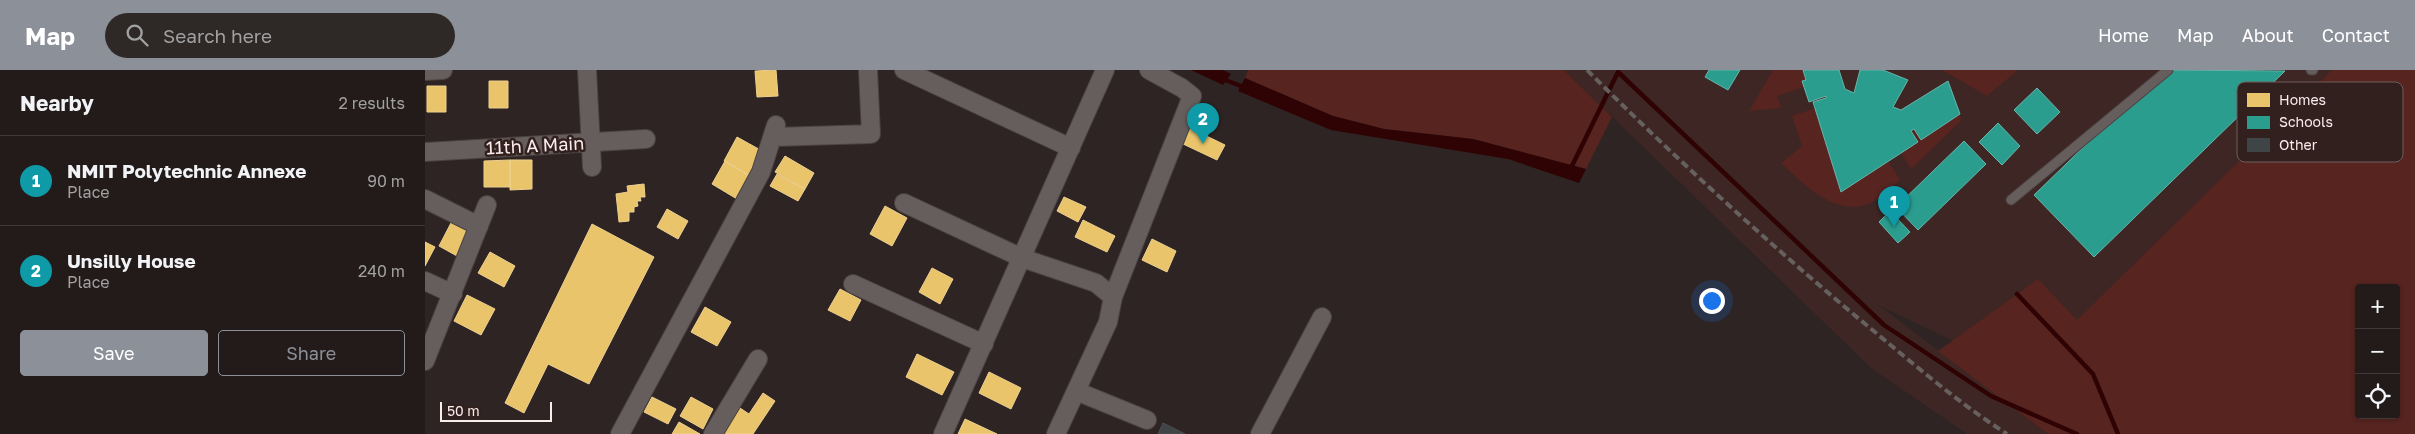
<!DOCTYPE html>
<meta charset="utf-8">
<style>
:root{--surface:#221b1a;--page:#2e2827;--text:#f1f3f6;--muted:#a2a1a2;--line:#3f3939;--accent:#8c9099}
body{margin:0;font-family:"Golos Text",sans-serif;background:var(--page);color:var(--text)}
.controls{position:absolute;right:15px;bottom:15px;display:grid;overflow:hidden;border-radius:5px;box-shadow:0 1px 4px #0004}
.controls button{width:45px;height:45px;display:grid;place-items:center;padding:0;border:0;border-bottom:1px solid var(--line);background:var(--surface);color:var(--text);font:25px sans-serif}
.scale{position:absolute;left:15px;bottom:12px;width:112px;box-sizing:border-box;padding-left:5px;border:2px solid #f9ecea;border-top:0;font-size:14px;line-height:18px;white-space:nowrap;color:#f9ecea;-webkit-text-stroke:4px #32201e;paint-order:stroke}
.you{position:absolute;left:1286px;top:230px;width:18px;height:18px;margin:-12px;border:4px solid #fff;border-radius:50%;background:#1a73e8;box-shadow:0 0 0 8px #1a73e833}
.badge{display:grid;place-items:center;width:32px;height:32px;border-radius:50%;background:var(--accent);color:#fff;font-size:16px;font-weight:700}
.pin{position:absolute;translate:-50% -41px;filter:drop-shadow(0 1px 2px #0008)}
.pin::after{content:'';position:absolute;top:26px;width:18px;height:15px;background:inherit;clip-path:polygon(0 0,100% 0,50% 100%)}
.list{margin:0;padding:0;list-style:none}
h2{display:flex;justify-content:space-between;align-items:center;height:65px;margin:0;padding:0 20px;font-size:21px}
h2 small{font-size:16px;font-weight:400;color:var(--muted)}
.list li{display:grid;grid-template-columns:32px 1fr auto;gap:15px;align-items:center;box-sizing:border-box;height:90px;padding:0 20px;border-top:1px solid var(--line)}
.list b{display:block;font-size:19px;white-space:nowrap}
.list p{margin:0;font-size:16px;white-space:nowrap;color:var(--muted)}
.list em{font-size:16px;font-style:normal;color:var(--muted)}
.actions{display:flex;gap:10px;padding:15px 20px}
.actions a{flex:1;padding:11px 0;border:1px solid var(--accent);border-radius:5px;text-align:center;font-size:18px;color:var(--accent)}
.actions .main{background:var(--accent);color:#fff}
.icon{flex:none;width:28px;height:28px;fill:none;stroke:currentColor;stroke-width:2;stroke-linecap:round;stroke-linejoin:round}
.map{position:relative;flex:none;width:1990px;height:364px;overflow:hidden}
header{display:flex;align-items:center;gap:30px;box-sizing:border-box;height:70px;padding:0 25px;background:var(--accent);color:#fff}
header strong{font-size:24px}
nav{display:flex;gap:28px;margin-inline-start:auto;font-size:18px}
.search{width:350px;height:45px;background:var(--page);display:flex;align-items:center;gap:12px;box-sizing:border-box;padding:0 18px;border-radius:28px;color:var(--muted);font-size:19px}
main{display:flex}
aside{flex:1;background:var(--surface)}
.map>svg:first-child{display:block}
</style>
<header>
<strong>Map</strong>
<div class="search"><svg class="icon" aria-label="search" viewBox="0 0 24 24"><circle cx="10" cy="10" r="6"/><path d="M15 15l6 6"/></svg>Search here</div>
<nav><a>Home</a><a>Map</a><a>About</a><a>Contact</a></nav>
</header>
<main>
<aside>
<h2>Nearby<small>2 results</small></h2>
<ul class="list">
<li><span class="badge" style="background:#0f9aa8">1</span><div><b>NMIT Polytechnic Annexe</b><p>Place</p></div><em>90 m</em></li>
<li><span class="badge" style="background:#0f9aa8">2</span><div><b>Unsilly House</b><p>Place</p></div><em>240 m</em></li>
</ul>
<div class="actions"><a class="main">Save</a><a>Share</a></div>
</aside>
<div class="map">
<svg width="1990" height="364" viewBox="0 0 1990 364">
<rect width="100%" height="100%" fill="#2d2423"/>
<path fill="#3d2623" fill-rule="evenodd" d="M1139,0H1990V364H1723L1455,236L1623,364H1542L1446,298ZM1934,218H1971V345H1934Z"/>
<path fill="#572420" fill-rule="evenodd" d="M823,0H1139L1187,47L1161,99L1048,69L959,59L908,46L820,8Z
M1348,0H1378L1381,10L1378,11L1379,17L1352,26L1356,38L1324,41Z
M1517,0H1593L1562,26Z
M1907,0H1990V364H1623L1513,281L1613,209L1652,250ZM1934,218H1971V345H1934Z
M1390,38L1463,91L1475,110C1468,116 1462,123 1454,128C1416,154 1381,116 1356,93L1377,76L1367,46Z
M1535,44L1536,51L1486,99L1476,83L1493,72L1486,61L1489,59L1496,69Z"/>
<path fill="#2f0303" d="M766,0H798L806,4L798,15Z
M820,8L908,46L959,59L1048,69L1161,99L1154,113L1083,89L906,60L813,21Z"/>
<path fill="#e9c46a" stroke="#eed090" d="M351,0L353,26L332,27L330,1Z
M64,11H83V38H64Z
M2,16H21V42H2Z
M763,57L800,75L792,90L756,73Z
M312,67L339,82L325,106L299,91Z
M360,86L389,103L380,119L350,102Z
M85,90H107V119L85,120Z
M85,90V117H59V91Z
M300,91L325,106L312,129L287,114Z
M352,104L380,119L373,131L345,116Z
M219,114L220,127H215L216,131H212L213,136L209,137V142H204V151L194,152L191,124L203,122L202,116Z
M639,127L661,137L653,152L632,141Z
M460,136L482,148L467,176L445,164Z
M242,139L263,151L253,169L232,157Z
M658,150L690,166L682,182L650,167Z
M27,151L45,160L32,186L14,176Z
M167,154L229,187L164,314L123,294L99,343L80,333Z
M727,169L751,181L742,202L717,190Z
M0,172L10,177L0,196Z
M65,182L90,196L79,217L53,203Z
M507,198L528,209L515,234L494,222Z
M415,219L436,230L425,251L403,240Z
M42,225L70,239L56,265L29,251Z
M280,237L306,252L292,276L266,262Z
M492,284L529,302L517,325L481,307Z
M564,302L596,318L586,339L554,323Z
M338,323L350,331L328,364H294L312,336L324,344Z
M227,327L251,339L243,354L219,342Z
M266,327L288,339L278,359L255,346Z
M540,349L572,364H533Z
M254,352L275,364H247Z"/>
<path fill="#2a9d8f" stroke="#68b5aa" d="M1284,0H1315L1303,20L1280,7Z
M1378,0H1414L1420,19L1429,23L1435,0H1458L1483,10L1468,37L1476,40L1523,11L1535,44L1496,70L1489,59L1486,61L1493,72L1416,122L1388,32L1401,28V26L1384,32L1377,11L1381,10Z
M1738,0L1860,1L1669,187L1609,125Z
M1612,18L1635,42L1612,64L1589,40Z
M1573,53L1595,76L1577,95L1554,72Z
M1539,71L1561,94L1493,160L1471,137Z
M1465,141L1485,162L1473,173L1454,152Z"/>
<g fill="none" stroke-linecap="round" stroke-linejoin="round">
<path stroke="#2f0303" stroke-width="4.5" d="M798,9L821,18
M1145,100L1193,2L1459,255L1566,326L1652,364
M1592,224L1668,304L1693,364"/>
</g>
<path fill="#3f4446" stroke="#4f4f50" d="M738,353L760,364H733Z"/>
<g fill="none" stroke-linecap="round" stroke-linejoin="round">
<g stroke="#4b4241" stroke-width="11">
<path id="lane" d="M1886,0H1888
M1586,130L1743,0"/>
</g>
<g stroke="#4b4241" stroke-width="20">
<path id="street" d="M162,0L167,97
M479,0L646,78
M0,1L18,0
M349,67L446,64L443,0
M0,82L221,69
M0,129L54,156
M479,133L597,188L671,213L688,227
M0,211L28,224
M428,214L559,274
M0,291L62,135
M651,321L722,350
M195,364L336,102L351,55
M288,364L333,289
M518,364L680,0
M631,364L683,252L688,227L767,26L757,18L724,0
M835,364L897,247"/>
</g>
<use href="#lane" stroke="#655e5d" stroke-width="9"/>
<use href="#street" stroke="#655e5d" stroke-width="18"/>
<path stroke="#66605e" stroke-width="4" stroke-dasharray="8 4" stroke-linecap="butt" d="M1162,0C1250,88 1343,173 1439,253C1485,291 1532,332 1582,364"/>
</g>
<g text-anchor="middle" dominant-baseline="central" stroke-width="5" stroke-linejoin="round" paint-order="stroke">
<g font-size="18" fill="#f9ecea" stroke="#32201e">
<text transform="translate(110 75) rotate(-3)">11th A Main</text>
</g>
</g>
<rect x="1812" y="12" width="166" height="80" rx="8" fill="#32201e" stroke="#6e5d5b" stroke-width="1"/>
<rect x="1822" y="23" width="23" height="14" fill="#e9c46a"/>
<rect x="1822" y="46" width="23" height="13" fill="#2a9d8f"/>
<rect x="1822" y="68" width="23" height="14" fill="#3f4446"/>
<g font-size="14" fill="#f9ecea">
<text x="1854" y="35">Homes</text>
<text x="1854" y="57">Schools</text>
<text x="1854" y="80">Other</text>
</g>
</svg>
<div class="controls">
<button>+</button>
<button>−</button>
<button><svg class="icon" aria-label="locate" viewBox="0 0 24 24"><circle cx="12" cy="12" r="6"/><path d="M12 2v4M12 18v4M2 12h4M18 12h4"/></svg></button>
</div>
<div class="scale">50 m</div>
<div class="you"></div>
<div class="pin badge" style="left:1469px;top:157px;background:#0f9aa8">1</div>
<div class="pin badge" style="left:778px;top:74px;background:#0f9aa8">2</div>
</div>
</main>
